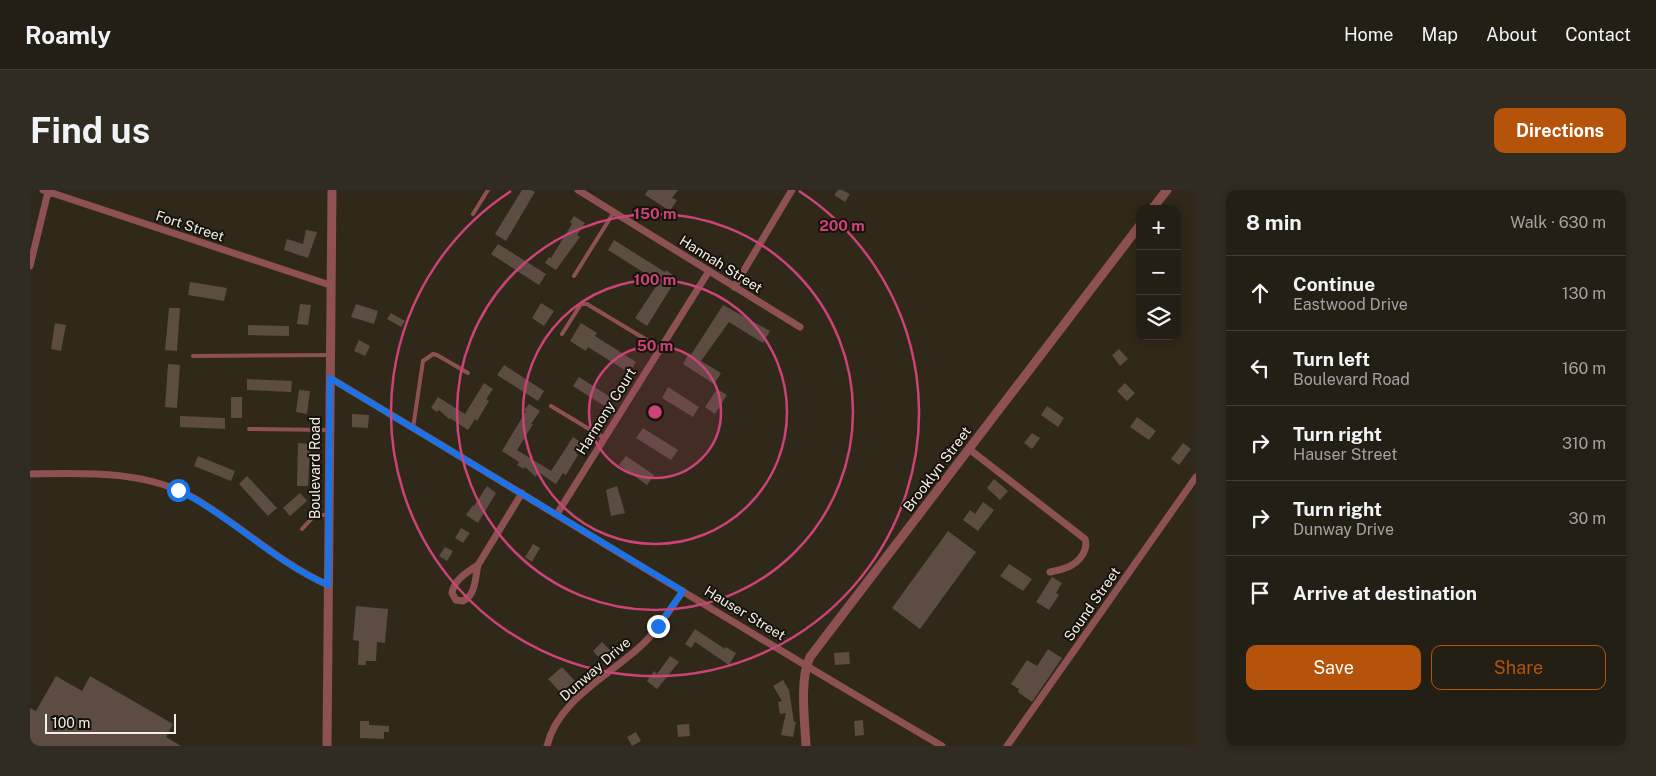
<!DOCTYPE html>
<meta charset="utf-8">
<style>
:root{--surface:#241f14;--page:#302c22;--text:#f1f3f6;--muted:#a3a2a0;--line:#413d34;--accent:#b45309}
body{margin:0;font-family:"Public Sans",sans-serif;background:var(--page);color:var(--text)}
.controls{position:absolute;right:15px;top:15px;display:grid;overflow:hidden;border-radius:10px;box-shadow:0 2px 8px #0003}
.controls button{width:45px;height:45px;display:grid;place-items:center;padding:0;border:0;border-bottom:1px solid var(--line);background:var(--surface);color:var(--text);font:25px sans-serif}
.scale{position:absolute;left:15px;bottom:12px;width:131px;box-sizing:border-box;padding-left:5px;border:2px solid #f4efe6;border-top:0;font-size:14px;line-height:18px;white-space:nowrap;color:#f4efe6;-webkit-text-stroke:4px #16120c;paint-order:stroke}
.stop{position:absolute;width:15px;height:15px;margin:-11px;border:4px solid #1a73e8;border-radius:50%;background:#fff}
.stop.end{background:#1a73e8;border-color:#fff;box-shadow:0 1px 5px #0008}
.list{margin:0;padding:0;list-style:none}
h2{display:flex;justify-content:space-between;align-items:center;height:65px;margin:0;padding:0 20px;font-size:21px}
h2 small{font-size:16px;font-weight:400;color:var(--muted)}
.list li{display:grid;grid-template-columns:32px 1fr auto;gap:15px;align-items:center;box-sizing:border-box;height:75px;padding:0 20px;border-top:1px solid var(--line)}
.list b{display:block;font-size:19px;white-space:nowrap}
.list p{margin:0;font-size:16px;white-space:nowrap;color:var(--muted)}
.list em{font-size:16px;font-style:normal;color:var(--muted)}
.actions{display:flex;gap:10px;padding:15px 20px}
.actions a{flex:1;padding:11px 0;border:1px solid var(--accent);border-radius:10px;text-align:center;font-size:18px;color:var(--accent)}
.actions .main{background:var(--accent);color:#fff}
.icon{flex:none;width:28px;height:28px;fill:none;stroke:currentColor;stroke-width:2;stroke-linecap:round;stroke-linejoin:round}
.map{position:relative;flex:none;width:1166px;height:556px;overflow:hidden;border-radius:10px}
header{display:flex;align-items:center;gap:30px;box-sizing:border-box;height:70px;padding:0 25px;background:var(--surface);border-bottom:1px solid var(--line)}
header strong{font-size:24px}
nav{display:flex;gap:28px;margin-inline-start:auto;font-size:18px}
.intro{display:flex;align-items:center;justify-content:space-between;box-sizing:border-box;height:120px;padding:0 30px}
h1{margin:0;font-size:35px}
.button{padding:12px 22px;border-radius:10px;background:var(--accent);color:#fff;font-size:18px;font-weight:700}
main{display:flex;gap:30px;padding:0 30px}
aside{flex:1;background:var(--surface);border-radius:10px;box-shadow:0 2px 8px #0003}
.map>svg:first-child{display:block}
</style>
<header>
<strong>Roamly</strong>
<nav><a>Home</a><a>Map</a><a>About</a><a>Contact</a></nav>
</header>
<div class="intro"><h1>Find us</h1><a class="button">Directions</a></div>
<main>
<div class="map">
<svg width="1166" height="556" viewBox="0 0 1166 556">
<rect width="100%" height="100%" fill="#30291a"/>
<path fill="#5d4c42" d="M492,0H501L505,2L476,51L465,44Z
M618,0H648L642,8L647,10L640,21L615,5Z
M808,0H812L820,4L815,12L804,5Z
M544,26L555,33L547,45L550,47L526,80L515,73L519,67L521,68L542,34L540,32Z
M276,40L287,42L278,68L254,60L257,49L273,54Z
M584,50L635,82L636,80L647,88L617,136L605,128L629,92L578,60Z
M468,54L516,84L509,95L461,64Z
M160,92L197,98L194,111L158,105Z
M511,113L524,121L514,136L502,128Z
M270,114L281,115L278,135L267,134Z
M326,114L348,121L344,134L321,127Z
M693,115L740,141L733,153L699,132L671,171L691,183L684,194L653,174L659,163L661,165Z
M139,118H150L147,161L135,160Z
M361,123L375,131L371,137L357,129Z
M25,133L36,135L31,161L21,159Z
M551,133L567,143L565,146L606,172L599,183L558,157L556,161L540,151Z
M218,135L259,136V146L218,145Z
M329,150L340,156L335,166L324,161Z
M1089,159L1098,169L1090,176L1082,165Z
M138,174L150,175L147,218L135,217Z
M474,175L514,201L508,211L467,185Z
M549,187L582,208L576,217L543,196Z
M217,189L262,191L261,202L217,200Z
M454,193L463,199L456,209L459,211L447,231L445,229L438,240L420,228V230L409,220L407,222L401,218L408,207L435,224Z
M1095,193L1105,203L1097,211L1087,201Z
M638,197L669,217L663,227L632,208Z
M687,199L697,205L685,224L675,217Z
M269,200L280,201L277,224L266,222Z
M201,207H212V228H201Z
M499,214L510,221L501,234H503L487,260L521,281L543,247L552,253L546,263L548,265L536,285L533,283L526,294L508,282L506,287L495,277L494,279L487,275L489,272L472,261L496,221L494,220Z
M1017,216L1034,228L1028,237L1011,225Z
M322,224L339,225L338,238L322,237Z
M150,226L195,228V239L150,237Z
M1107,227L1126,241L1119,250L1100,237Z
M613,238L648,260L641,270L606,248Z
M1002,243L1010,248L1002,259L994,253Z
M268,253L280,254L278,296H267Z
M1153,253L1161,259L1149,275L1141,269Z
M168,266L205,281L201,291L164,276Z
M596,266L624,285L617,295L589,275Z
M217,286L247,318L238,326L209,294Z
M964,289L978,301L970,310L957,298Z
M457,296L466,303L448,333L436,325L443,315L444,316Z
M587,296L595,323L581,326L576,300Z
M270,303L277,311L260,326L253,318Z
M953,312L964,320L948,341L933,330L940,320L945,324Z
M431,338L440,343L433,353L425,348Z
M918,341L946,362L890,439L862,418Z
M503,354L510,358L502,372L495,367Z
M415,357L423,361L417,371L409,366Z
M979,374L1002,389L993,401L970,386Z
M1022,387L1032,393L1026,403L1029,405L1019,420L1006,412Z
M326,416L358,419L355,453L347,452L346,471H336V475H328L329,451L323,450Z
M665,439L695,459L696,457L706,463L699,475L665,452L661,458L655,454Z
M572,452L581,461L571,470L563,461Z
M1018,459L1032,468L1002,512L988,502L989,499L981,494L997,470L1007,476Z
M819,462L820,474L805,475L804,463Z
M640,466L649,472L627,499L617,491L624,481L627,484Z
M532,477L545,491L531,503L518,489Z
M26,486L52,501L60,486L143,534L136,547L151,556H0V518L6,521Z
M753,490L759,500L764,532H766L763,547L751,545L756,523L750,524L748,512L752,511L743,496Z
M833,530L834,545L825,546L824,531Z
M330,531H339V535L359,536V542H354V549L330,548Z
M659,534L660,546L648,547L647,535Z
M606,542L611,551L602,556L597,547Z"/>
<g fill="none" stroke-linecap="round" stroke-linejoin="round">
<path stroke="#8d5152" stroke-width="4" d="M443,24L458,0
M544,86L584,22
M532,144L551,114H557L630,158
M163,166L300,165
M521,216L574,248
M383,238L393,171L403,164L407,165L438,183
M219,239L299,240
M272,339L285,325H298"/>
<path stroke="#8d5152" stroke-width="7" d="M13,0L300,95
M548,0L770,137
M0,76L18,2
M704,97L762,0
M300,188C504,310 706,436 912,556
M939,259L1055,349C1057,355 1056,359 1053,364C1045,377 1034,379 1020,382
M0,284C55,283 115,280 164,308C210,335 249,373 298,395
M527,324L679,81
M448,375C445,388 446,405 433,411L426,410L422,403C424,390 437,382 448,375Z
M448,375L492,303
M517,556C528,509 581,485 614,453C629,438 641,418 653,401
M977,556L1166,287"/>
<path stroke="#8d5152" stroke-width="9" d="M1122,19L1137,0
M297,556L302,0
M776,556C775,531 769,490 780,467L1110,35"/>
</g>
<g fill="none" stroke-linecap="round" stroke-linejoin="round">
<path stroke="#1a73e8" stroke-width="6" d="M148,300C201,326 243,371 298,395L300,188L653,401L628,436"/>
</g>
<circle cx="625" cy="222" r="66" fill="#cc4377" fill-opacity=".12"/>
<g fill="none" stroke="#cc4377" stroke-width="2.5">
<circle cx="625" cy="222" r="66"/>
<circle cx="625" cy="222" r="132"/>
<circle cx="625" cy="222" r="198"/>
<path d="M769 1A264 264 0 1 1 481 1"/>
</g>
<g text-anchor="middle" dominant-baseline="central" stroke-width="4" stroke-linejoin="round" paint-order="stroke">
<g font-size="14" fill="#f4efe6" stroke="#16120c">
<text transform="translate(160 36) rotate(18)">Fort Street</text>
<text transform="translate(691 74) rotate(32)">Hannah Street</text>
<text transform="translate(576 221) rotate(-58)">Harmony Court</text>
<text transform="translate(285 278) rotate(-90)">Boulevard Road</text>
<text transform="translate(907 279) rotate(-53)">Brooklyn Street</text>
<text transform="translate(1062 414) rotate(-55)">Sound Street</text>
<text transform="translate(715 423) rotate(31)">Hauser Street</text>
<text transform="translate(565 479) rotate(-41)">Dunway Drive</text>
</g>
</g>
<circle cx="625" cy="222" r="8" fill="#cc4377" stroke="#16120c" stroke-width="2.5"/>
<g font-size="15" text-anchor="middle" font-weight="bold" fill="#cc4377" stroke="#16120c" stroke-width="4" stroke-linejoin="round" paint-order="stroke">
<text x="625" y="29">150 m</text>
<text x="812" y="41">200 m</text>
<text x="625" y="95">100 m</text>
<text x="625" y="161">50 m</text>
</g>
</svg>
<div class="controls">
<button>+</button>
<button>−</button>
<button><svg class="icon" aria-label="layers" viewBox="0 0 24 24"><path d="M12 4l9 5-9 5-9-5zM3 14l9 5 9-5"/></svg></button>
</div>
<div class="scale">100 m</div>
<div class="stop" style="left:148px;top:300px"></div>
<div class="stop end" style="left:628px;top:436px"></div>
</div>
<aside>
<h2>8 min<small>Walk · 630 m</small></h2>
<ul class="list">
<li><svg class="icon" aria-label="ahead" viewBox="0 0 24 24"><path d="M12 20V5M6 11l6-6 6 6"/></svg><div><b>Continue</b><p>Eastwood Drive</p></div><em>130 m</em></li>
<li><svg class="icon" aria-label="left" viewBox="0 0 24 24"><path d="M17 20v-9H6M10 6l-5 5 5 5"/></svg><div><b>Turn left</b><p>Boulevard Road</p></div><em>160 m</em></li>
<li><svg class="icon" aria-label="right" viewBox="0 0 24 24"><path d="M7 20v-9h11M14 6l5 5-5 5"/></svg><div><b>Turn right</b><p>Hauser Street</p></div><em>310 m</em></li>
<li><svg class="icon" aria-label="right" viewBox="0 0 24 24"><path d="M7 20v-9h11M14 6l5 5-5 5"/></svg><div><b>Turn right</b><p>Dunway Drive</p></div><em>30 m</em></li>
<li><svg class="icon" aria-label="arrive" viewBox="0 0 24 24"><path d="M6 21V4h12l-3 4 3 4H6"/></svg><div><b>Arrive at destination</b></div></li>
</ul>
<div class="actions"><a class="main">Save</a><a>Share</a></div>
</aside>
</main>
